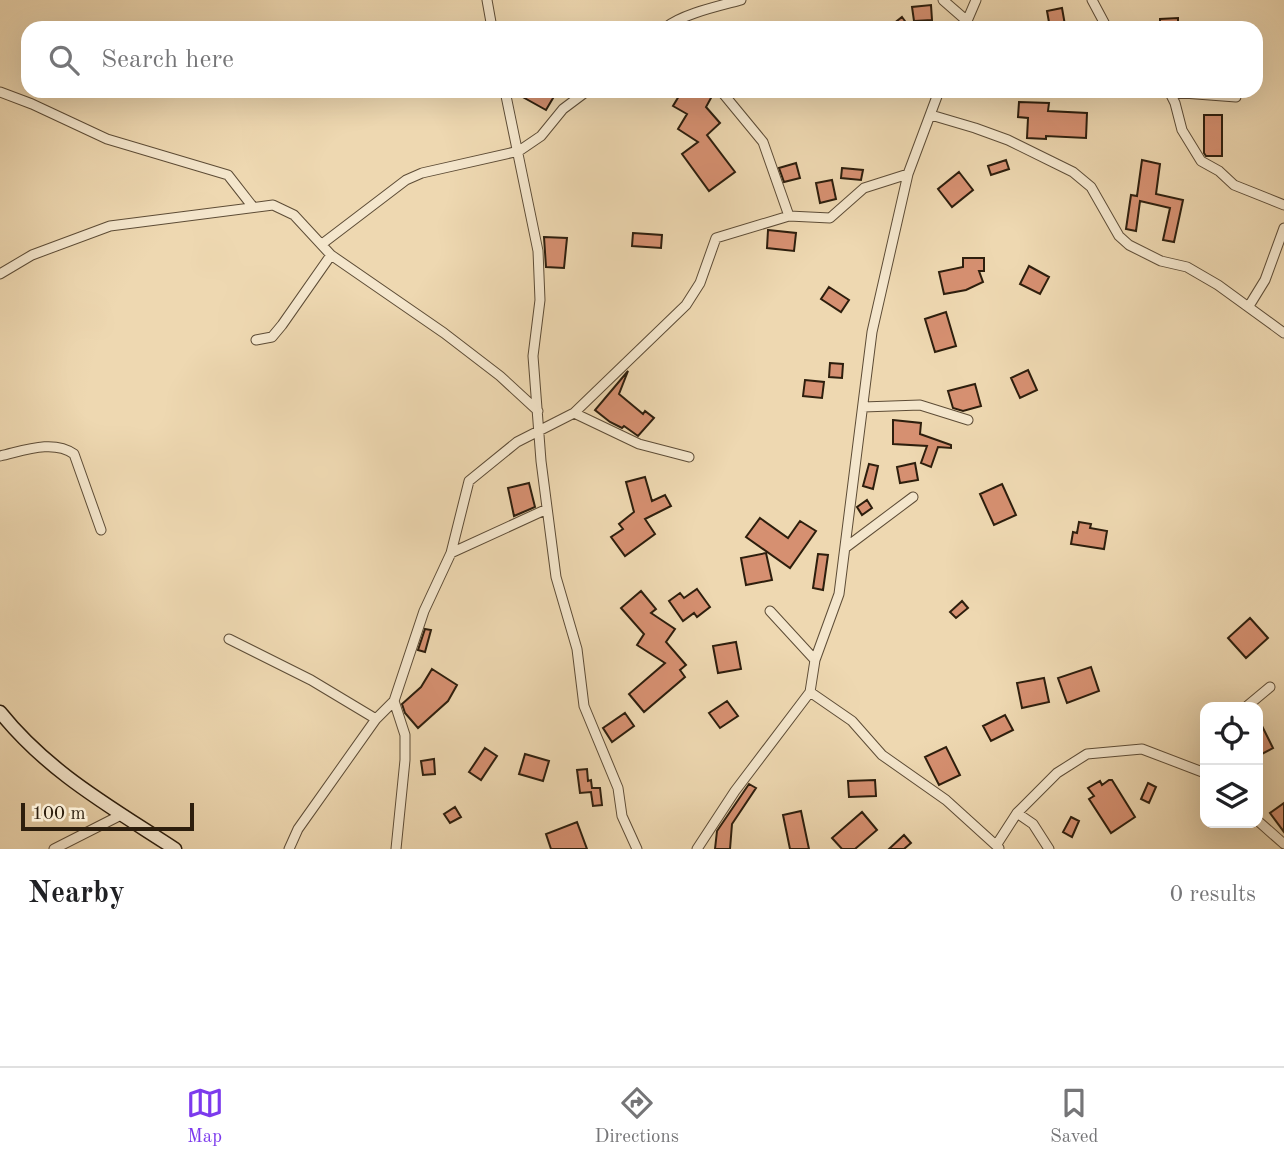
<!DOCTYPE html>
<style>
:root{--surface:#fff;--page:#f2f2f2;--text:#202124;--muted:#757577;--line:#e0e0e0;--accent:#7c3aed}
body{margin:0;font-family:"Old Standard TT",serif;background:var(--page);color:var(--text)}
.controls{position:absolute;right:21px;bottom:21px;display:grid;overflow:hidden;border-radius:14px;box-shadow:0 7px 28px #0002}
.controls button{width:63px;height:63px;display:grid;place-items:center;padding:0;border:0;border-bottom:2px solid var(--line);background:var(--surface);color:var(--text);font:35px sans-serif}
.scale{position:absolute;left:21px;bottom:18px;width:173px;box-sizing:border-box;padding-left:7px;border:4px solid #2d1e0d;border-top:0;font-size:19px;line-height:24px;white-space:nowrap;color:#2d1e0d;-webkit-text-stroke:5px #f4e6cc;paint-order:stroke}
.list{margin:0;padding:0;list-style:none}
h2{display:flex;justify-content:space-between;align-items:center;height:91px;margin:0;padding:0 28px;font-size:30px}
h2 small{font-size:23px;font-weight:400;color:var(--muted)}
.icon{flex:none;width:38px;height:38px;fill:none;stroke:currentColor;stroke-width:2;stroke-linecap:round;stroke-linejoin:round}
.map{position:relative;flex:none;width:1284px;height:849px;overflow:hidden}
.search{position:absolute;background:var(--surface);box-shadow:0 7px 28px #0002;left:21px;right:21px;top:21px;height:77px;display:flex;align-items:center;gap:18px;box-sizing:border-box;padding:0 24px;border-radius:21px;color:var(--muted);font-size:26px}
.sheet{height:217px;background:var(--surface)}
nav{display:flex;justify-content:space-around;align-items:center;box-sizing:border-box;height:98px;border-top:2px solid var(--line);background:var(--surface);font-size:19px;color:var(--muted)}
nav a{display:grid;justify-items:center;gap:4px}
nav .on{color:var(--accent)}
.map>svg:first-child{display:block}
</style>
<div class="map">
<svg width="1284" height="849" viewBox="0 0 1284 849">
<rect width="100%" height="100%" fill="#eed8b1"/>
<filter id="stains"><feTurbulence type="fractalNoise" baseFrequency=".00286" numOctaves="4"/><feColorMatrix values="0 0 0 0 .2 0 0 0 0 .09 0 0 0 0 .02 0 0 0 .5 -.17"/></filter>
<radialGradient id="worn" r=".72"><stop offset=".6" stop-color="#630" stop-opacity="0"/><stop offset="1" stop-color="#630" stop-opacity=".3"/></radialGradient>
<path fill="#d69071" stroke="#2d1e0d" stroke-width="2" d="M931,5L932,20L914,21L912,7Z
M1062,8L1065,25L1050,28L1047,11Z
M902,17L910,28H888Z
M1178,18V28H1160V19Z
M512,91H541L553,98L546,110Z
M682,91H704L712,96L706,107L720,123L707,135L735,172L709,191L682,154L698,142L678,129L687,114L673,106Z
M1019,102L1049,103L1048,111L1087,113L1086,138L1046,136V139L1027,138L1028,118L1018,117Z
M1204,115H1222V156H1206L1204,153Z
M1006,160L1009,169L991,175L988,166Z
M1142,160L1160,164L1156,194L1183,200L1174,242L1163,240L1170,208L1140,201L1136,231L1126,229L1131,195L1137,196Z
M796,163L800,178L784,182L779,168Z
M842,168L863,170L861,180L841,178Z
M959,172L973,190L952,207L938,189Z
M832,180L836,199L820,203L816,183Z
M768,230L796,233L794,251L767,248Z
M633,233L662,235L661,248L632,246Z
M544,237L567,238L564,268L546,267Z
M963,258H984V271H979L983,282L966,290L944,294L939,272L963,267Z
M1029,266L1049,277L1040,294L1020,284Z
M829,287L849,300L841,312L821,299Z
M946,312L956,346L935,352L925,319Z
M830,363L843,364L842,378L829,377Z
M1028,370L1037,390L1020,398L1011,378Z
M628,371L619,394L643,414L645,411L654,418L638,436L624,426L622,428L610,422L595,410Z
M805,380L824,382L822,398L803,396Z
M975,384L981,406L963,411L953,408L948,391Z
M893,420L921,423L920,434L951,445V448L938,447L931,467L921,463L927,446L893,444Z
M915,463L918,480L900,483L897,467Z
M869,464L878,466L873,489L863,486Z
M645,477L652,501L665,495L671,506L645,519L655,534L625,556L611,537L623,529L619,524L634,512L626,482Z
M529,483L535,507L514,516L508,488Z
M1002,484L1016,515L994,525L980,494Z
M867,500L872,508L862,515L857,507Z
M760,518L788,538L800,521L816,531L790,568L746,537Z
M1079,522L1091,524L1090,528L1107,531L1104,549L1071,544L1073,532L1077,533Z
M766,553L772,580L746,585L741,558Z
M818,554L828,555L823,590L813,588Z
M697,589L710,607L697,617L694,613L683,621L669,601L680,593L684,598Z
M641,591L656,609L651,613L675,629L666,642L686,665L680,670L685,677L644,712L629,694L665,663L637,645L644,634L621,608Z
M962,601L968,608L956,618L950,612Z
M1250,618L1268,638L1246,658L1228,638Z
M425,629L431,630L425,652L418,650Z
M736,642L741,669L718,673L713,646Z
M1091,667L1099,691L1067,703L1058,678Z
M432,669L457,685L448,701L418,728L405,713L402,704L421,687Z
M1044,678L1049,702L1022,708L1017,683Z
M727,701L738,716L720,728L709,713Z
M625,713L634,726L612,742L603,728Z
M1005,715L1013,730L991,741L983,726Z
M1258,718L1273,748L1258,756Z
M946,747L960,775L939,785L925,757Z
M485,748L497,756L481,780L469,772Z
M525,754L549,761L543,781L519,774Z
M434,759L435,774L423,775L421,761Z
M587,769L588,781L591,780L592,788H600L602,805L593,806L591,792L580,793L577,770Z
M875,780L876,796L849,797L848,781Z
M1109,780H1112L1135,817L1111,833L1089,799L1094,796L1088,788L1100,781L1102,785Z
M1148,783L1156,787L1149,803L1141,799Z
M749,784L756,788L732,824L730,849H715L717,831Z
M1284,803V832L1270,813Z
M455,807L461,817L450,823L444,814Z
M801,811L809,849H790L783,815Z
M862,812L877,830L855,849H842L832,838Z
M1071,817L1079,821L1072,837L1063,832Z
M577,822L587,849H551L546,834Z
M904,835L911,843L904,849H889Z"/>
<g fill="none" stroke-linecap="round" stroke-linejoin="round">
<g stroke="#5d4c36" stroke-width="11">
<path id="street" d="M487,0L492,28
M943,0L967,21
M1092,0L1107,28
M665,28C682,14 719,6 741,0
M964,28L976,0
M505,91L538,251L540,300L533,356L541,461L556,577L577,649L584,706L618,788L622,816L637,849
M721,91L763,142L789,216
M1169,91L1175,103L1182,130L1201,161L1219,171L1234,185L1284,205
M0,92L32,104L107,139L228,175L253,207
M1170,92L1236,97
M931,115L975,128L1008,140L1073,172L1091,187L1119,236L1129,245L1161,261L1187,267L1218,285L1284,333
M322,244L406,180L422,173L519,151L541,136L563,109L587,91
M0,274L32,255L110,226L273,205L294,215L331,255L444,333L500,376L538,411
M1249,306L1265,280L1284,228
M256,340L272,337L282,325L331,255
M863,407L920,405L968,420
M574,413L639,444L689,457
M0,456C23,451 53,439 74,454L101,530
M845,548L913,497
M451,553L547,509
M770,611L815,660
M229,639L311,680L376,719
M810,692L852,721L882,755L946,800L999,848
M394,701L405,735V760L396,849
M1246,707L1270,687
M1017,813L1033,824L1049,849
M1258,821L1284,844
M997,844L1017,813L1057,773L1087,754L1142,749L1205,773
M54,849L121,815
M289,849L298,829L376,719L394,701L424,611L451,553L469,481L517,442L574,413L686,305L700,283L716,238L789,216L830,218L864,188L908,174
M697,849L735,791L810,692L815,660L839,594L872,332L908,174L939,91"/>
</g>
<g stroke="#2d1e0d" stroke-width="15">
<path id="secondary" d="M0,712C49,773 111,807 175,849"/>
</g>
<use href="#street" stroke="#f4e6cc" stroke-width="9"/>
<use href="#secondary" stroke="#f4e6cc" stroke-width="12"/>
</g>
<rect width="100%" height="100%" filter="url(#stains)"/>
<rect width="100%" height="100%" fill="url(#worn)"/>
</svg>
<div class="controls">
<button><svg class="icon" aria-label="locate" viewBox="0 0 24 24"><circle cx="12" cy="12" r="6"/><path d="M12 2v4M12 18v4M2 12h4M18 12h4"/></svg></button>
<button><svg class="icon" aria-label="layers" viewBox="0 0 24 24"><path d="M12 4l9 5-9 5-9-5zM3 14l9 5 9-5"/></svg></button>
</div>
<div class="scale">100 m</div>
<div class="search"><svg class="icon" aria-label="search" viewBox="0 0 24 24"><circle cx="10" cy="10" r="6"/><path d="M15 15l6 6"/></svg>Search here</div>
</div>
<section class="sheet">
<h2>Nearby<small>0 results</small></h2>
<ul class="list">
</ul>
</section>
<nav>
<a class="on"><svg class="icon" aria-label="map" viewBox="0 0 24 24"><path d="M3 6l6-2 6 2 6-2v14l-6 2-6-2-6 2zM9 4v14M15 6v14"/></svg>Map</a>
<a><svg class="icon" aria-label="directions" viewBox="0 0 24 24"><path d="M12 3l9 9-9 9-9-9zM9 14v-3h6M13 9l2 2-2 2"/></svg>Directions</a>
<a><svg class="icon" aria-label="saved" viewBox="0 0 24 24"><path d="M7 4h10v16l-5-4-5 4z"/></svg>Saved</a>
</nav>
